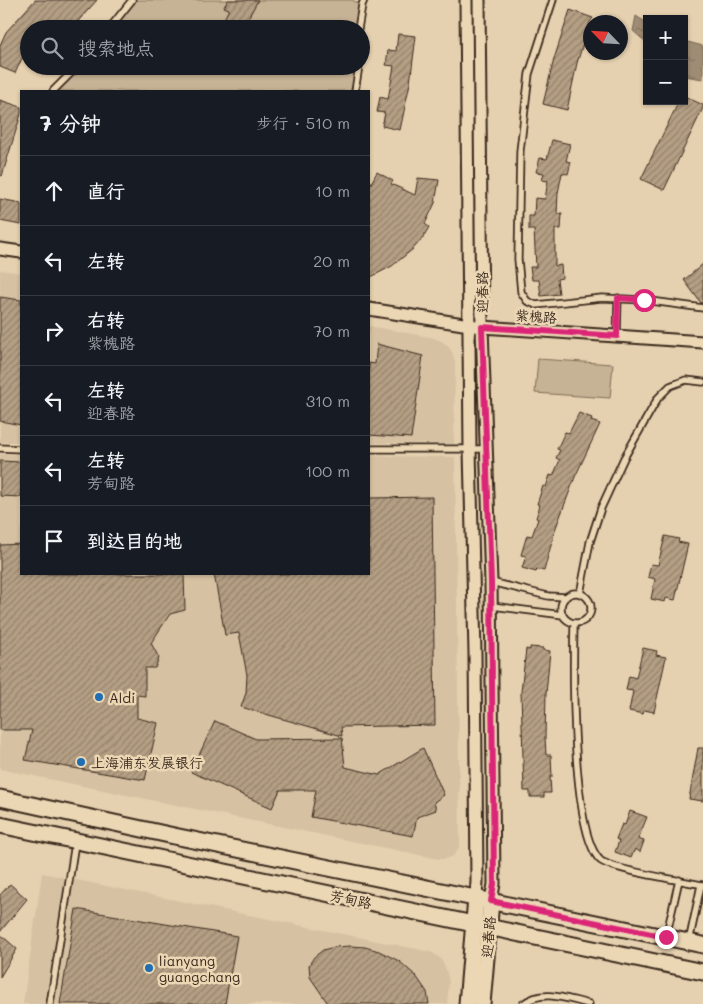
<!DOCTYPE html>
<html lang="zh">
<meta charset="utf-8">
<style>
:root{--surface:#171b24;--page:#20242c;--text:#f1f3f6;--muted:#9ea1a6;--line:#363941}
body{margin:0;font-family:Mali,"LXGW WenKai TC",sans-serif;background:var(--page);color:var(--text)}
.controls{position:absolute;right:15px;top:15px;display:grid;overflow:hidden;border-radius:0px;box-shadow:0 1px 4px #0004}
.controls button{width:45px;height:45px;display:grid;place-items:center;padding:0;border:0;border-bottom:1px solid var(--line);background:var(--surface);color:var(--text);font:25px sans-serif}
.compass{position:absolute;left:583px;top:15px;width:45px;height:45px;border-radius:50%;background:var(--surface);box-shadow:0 1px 4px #0004;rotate:295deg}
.stop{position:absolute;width:15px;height:15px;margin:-11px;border:4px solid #db2777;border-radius:50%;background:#fff}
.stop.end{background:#db2777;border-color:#fff;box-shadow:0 1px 5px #0008}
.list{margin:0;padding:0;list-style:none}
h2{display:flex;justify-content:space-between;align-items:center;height:65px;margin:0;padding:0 20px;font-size:21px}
h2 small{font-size:16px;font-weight:400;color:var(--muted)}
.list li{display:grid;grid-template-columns:32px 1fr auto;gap:15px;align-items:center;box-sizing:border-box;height:70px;padding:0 20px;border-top:1px solid var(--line)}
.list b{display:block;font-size:19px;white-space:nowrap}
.list p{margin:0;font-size:16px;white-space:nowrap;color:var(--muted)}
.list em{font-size:16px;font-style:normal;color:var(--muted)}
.icon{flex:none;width:28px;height:28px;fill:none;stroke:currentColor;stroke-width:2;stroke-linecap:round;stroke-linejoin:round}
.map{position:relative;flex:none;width:703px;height:1004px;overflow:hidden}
.search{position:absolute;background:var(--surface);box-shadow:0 1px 4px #0004;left:20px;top:20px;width:350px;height:55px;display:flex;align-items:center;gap:12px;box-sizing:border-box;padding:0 18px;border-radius:28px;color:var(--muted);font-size:19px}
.panel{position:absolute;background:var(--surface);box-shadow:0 1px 4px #0004;left:20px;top:90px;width:350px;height:485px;border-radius:0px}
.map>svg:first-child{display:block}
</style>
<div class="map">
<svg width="703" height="1004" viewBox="0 0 703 1004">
<defs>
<pattern id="water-ripples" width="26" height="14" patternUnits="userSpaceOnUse" patternTransform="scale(1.25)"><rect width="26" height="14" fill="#9f8c74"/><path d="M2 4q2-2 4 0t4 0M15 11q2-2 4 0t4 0" fill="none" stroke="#83735f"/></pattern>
<pattern id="building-hatch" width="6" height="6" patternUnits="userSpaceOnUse" patternTransform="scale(1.25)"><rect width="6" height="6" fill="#b49f84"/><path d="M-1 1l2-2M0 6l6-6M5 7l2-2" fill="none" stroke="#94826b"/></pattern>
</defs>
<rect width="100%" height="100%" fill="#e5d0af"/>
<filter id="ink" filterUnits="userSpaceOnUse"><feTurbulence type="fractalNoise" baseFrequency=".02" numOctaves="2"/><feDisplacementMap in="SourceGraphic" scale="10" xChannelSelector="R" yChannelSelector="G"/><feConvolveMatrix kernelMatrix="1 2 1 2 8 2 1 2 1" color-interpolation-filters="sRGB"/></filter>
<g filter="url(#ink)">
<path fill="#d6c1a2" d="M0,270L21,273V442H0Z
M369,326L434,338L443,342L449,347L453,354L455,363L454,444L369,443Z
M0,454H21V574H369V456L455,457L460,844L457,851L453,856L446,859H439L0,769Z
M42,873L431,952L440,958L446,969L449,982L447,1004H23Z"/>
<path fill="#c6b294" stroke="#806e59" d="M132,0H352L362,5L358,29H109Z
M78,66H359L355,91H53Z
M538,359L613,364L610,398L535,393Z"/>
<path fill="url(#water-ripples)" stroke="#776552" d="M636,16L647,23V43L633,31Z
M684,41L703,46V79L684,76Z"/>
<path fill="url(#building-hatch)" stroke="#3b2a1e" d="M35,0H97L71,29H29V44L15,73L0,67V45L6,32Z
M228,0H258L242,29H219L229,9L224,7Z
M570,10L593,18L590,22L577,63L567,110L543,104L554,59Z
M398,34L416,36L410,83L400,130L382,126L385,113L377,112L380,97L388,99L394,66L386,65L388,50L396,51Z
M684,96L703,105V108L664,190L641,179L679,101H684Z
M0,100L21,107V114L2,176L0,175Z
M552,140L570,144L566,161L571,162L568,174L562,173L558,193L557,214H562L561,229H555V266L561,265L562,278L557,279L559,294L541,296L539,280H532L530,267H536L534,230H529V216H534L535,198L545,199L548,181L542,180L544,173L536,172L540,158L547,159Z
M377,172L393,181L391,184L415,195L418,178L439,180L435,203L425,224L429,227L422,239L413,249L392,266L369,278V187Z
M0,199L21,203V225L0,221Z
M703,264V303H701L684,280Z
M0,297L21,300V425L0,421Z
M377,344L423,356L411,438L369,435V363L375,364Z
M579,413L592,418L591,421L600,424L575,477L555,530L544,571L537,569L536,572L522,568L526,556L521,555L527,535L532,536L538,519L536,518L540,505L537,504L543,486L546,487L550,475L553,476L560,460L556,458L560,450L557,449L565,432L569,433Z
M0,461L21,462V497L0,496Z
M432,497L435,725L341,727L342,736L241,707L246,693L247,675L239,633L225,635L214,574H369V498Z
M665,536L679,539L678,542L688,544L675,600L666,598L665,602L651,599L655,579L648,577L651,564L658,565Z
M21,544V574H184L185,610L170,614L151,643L159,658L155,668H145V696L137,695V718L158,723L145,780L25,760L32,730H0V545Z
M530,647L543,648V650L550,651L546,694L545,737L546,755H551L552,777H550L551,793H544V797H530V791H524L521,692L526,649L530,650Z
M643,648L657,651L656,655L666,657L654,712L644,710L643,714L629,711L633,691L626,690L629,676L636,678Z
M215,721L256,739L342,738L345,767L379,775L423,748L444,795L434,802L436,810L417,817L413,836L311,817L316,790H280L272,808L191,772Z
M698,748H703V801L689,799Z
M630,811L647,817L638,839L644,841L640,852L635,849L631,858L615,852L619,841L616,839L622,824L625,825Z
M10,884L27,899L0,932V895Z
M76,909L237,936L225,1004H60Z
M0,934L17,949L0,977Z
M351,946L365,947L379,951L399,961L416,976L427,992L429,1004H330L327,1002L310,977L309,965L314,957L323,950L334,947Z"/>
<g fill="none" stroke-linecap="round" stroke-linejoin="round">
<g stroke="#3b2a1e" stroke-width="9">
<path id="lane" d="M553,0L529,74L520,151L518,259L521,292L527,301L536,305L602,298L644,300L703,308
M109,29L132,0
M358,29L362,5L364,0
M53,91L78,66
M355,91L359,66
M617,336L618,298
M0,448L21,449
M369,449H487
M491,582L548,596L566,597
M561 608a15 15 0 1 1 30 0a15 15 0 1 1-30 0Z
M580,594L590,542L601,508L624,458L658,398L670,386L686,380L703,382
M492,606L563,615
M574,623C573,667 571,832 600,860C611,870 684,881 703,885
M666,937L679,880
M689,942L701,885
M50,1004L75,843
M523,1004C543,988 567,999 589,1004"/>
</g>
<g stroke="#3b2a1e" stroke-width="15">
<path id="street" d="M466,0L470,450L475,653L477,881L476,898
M479,0L482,327L491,582L494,884L491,901
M0,249L21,252
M369,309L482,327L703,342"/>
</g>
<g stroke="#3b2a1e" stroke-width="19">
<path id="secondary" d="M0,798L174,836L703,945
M0,825L703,972
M467,1004L476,898
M482,1004L491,901"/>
</g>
<use href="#lane" stroke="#ecd7b5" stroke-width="5.5"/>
<use href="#street" stroke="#ecd7b5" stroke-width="11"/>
<use href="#secondary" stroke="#ecd7b5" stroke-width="15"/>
</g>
</g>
<g fill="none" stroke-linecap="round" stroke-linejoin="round" filter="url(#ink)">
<path stroke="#db2777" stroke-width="6" d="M644,300L618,298L617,336L482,327L491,582L494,884L491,901L666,937"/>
</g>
<g fill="#1f6fb2" stroke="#ecd7b5" stroke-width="2">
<circle cx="99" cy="697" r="5"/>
<circle cx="81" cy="762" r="5"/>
<circle cx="149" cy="968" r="5"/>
</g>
<g text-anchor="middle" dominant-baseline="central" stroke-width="5" stroke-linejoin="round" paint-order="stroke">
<g font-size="14" fill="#3b2a1e" stroke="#ecd7b5">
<text transform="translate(482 292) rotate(-91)">迎春路</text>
<text transform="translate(536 316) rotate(4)">紫槐路</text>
<text transform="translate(351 899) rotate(12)">芳甸路</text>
<text transform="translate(488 937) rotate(-85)">迎春路</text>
</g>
<g font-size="14" fill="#3b2a1e" stroke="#ecd7b5" text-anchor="start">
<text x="109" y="697">Aldi</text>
<text x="91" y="762">上海浦东发展银行</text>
<text x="159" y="960">lianyang<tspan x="159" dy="16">guangchang</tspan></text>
</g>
</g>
</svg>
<div class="controls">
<button>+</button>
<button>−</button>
</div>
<svg class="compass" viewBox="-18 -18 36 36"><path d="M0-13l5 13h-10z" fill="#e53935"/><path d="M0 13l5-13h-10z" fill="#9ea1a6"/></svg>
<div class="stop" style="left:644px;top:300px"></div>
<div class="stop end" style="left:666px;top:937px"></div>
<div class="search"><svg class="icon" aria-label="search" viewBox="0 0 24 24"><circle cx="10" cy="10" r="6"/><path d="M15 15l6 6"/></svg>搜索地点</div>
<section class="panel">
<h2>7 分钟<small>步行 · 510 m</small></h2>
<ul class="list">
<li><svg class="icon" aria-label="ahead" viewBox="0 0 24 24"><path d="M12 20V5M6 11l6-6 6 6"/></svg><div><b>直行</b></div><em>10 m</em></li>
<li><svg class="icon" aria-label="left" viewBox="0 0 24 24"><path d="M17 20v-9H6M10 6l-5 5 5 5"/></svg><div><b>左转</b></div><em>20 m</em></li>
<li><svg class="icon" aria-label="right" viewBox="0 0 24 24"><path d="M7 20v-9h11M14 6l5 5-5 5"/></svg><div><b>右转</b><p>紫槐路</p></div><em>70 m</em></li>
<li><svg class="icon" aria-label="left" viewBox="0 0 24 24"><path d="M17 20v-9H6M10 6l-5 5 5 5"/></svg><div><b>左转</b><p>迎春路</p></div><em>310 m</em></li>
<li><svg class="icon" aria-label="left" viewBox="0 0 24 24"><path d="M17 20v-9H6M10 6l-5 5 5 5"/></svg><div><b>左转</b><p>芳甸路</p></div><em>100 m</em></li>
<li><svg class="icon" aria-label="arrive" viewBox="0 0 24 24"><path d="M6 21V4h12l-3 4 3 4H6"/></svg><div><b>到达目的地</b></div></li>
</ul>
</section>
</div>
